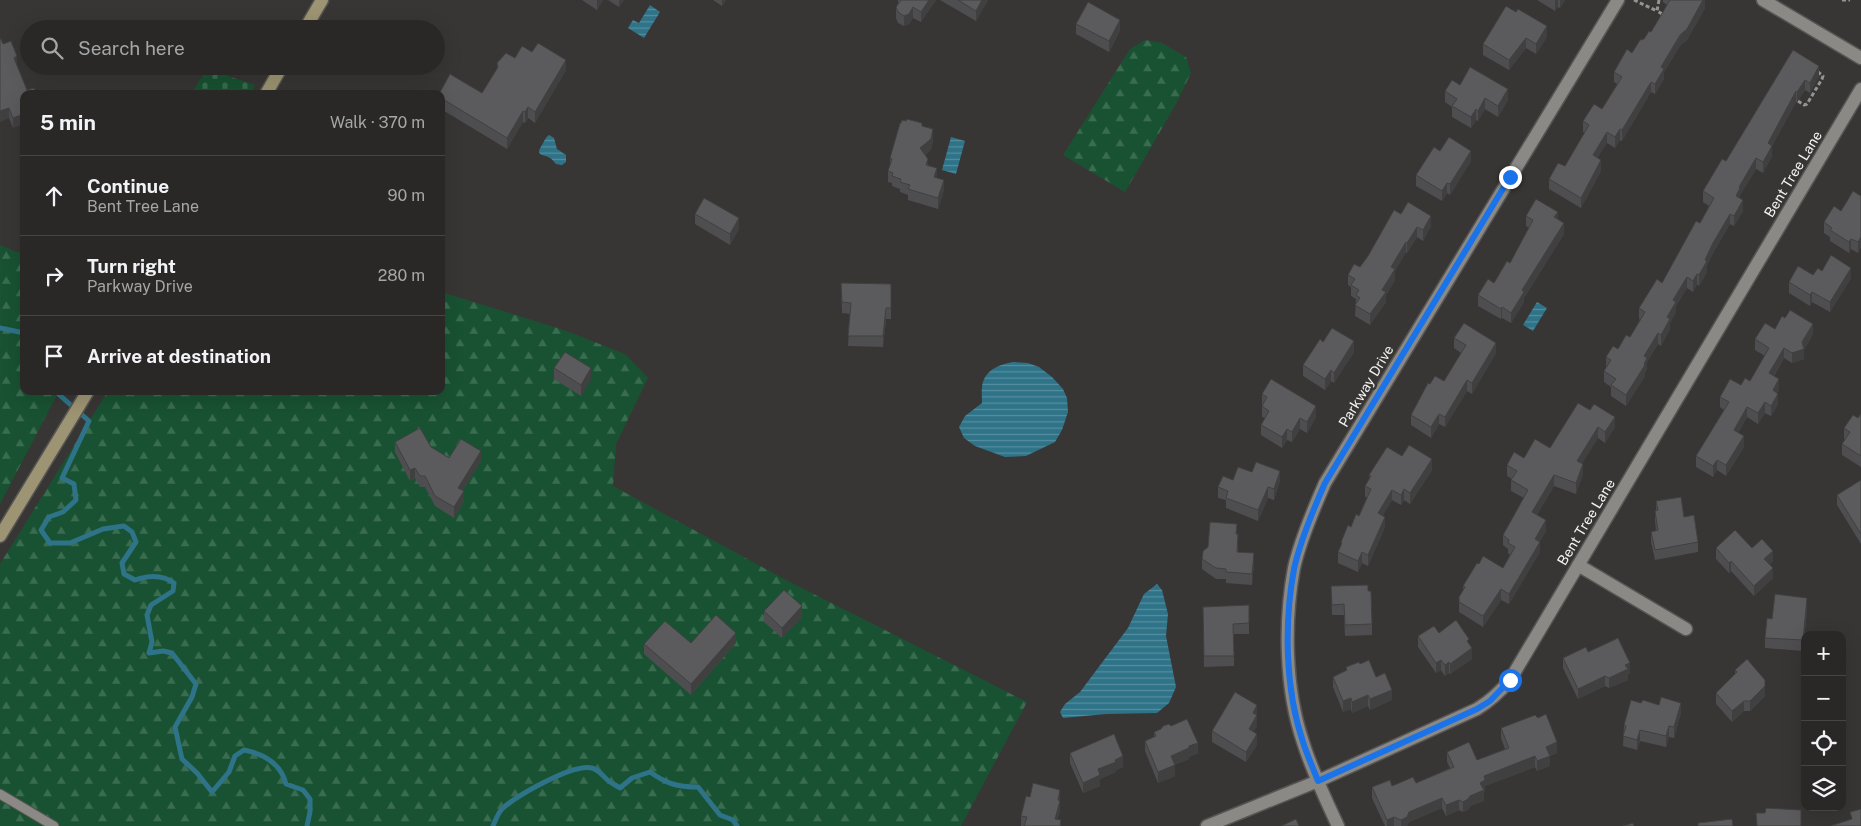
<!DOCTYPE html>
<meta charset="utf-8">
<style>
:root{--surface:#2a2827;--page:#363433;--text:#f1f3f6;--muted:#a5a6a7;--line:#464444}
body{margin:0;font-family:"Public Sans",sans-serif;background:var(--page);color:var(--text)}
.controls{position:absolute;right:15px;bottom:15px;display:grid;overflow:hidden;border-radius:10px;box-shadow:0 5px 20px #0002}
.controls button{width:45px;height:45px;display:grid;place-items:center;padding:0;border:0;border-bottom:1px solid var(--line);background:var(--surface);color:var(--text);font:25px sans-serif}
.stop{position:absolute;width:15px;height:15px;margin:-11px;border:4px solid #1a73e8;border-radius:50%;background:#fff}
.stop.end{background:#1a73e8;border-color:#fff;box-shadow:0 1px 5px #0008}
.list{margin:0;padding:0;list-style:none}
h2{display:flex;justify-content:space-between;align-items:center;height:65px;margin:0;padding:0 20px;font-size:21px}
h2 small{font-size:16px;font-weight:400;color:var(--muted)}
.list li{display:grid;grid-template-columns:32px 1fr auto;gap:15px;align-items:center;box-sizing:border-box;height:80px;padding:0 20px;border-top:1px solid var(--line)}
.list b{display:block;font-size:19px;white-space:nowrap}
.list p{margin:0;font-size:16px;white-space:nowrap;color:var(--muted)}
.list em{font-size:16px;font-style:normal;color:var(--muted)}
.icon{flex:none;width:28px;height:28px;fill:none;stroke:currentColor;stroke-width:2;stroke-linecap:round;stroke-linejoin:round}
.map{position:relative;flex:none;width:1861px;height:826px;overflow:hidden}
.search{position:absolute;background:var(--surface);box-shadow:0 5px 20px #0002;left:20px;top:20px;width:425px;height:55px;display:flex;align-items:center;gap:12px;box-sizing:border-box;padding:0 18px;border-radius:28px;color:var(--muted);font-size:19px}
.panel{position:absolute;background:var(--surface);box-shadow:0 5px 20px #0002;left:20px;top:90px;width:425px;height:305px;border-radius:10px}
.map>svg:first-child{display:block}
</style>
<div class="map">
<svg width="1861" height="826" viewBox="0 0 1861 826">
<defs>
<pattern id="forest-firs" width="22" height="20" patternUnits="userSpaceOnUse" patternTransform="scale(1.25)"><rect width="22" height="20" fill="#185232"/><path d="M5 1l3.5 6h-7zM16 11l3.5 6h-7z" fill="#3a6c50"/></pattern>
<pattern id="cemetery-stones" width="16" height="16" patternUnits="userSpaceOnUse" patternTransform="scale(1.25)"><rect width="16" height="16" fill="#185232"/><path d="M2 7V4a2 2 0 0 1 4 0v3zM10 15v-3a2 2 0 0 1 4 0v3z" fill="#3a6c50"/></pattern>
<pattern id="water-rules" width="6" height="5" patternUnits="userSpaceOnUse" patternTransform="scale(1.25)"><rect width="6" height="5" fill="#2e7388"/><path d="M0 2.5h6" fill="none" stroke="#578e9f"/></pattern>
</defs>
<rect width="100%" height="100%" fill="#383634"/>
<path fill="url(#forest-firs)" d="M1145,40L1162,43L1186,57L1191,73L1176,104L1125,192L1063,155L1130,49Z
M0,245L24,255V391H59L0,504Z
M441,292L564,330L625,354L648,378L616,444L613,486L784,579L1027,702L961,826H0V564L108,391H441Z"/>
<path fill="url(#cemetery-stones)" d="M207,69L255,85L250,94H191Z"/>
<path fill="url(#water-rules)" d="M650,5L660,12L644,38L628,28L633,20L639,23Z
M549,135L554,138L557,149L566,155V162L562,165L556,164C555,163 552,159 550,158C544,154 534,157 542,145C545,140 545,138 549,135Z
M951,137L965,141L956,174L942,170Z
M1537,302L1547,308L1533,331L1523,325Z
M1013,362L1028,363L1039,367L1052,377L1063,389L1067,398L1068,412L1062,430L1055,442L1026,456L1005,457L975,446L964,438L959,427L965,416L982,403C982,397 981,387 983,382C987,369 1001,364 1013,362Z
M1157,584L1162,590L1168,614L1166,636L1176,687L1169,703L1157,713L1106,714L1063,718L1060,712L1065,704L1080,692L1128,628L1144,594Z"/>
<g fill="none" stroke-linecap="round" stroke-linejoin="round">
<path stroke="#2e7388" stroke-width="5" d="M0,328L24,333
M55,391L89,421L62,478L74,484L76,500L63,512L49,517L41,530L50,543H70L103,529L124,526L132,532L136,542L122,563L124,574L135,580C149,575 162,574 174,583L173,591L151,605L147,615L152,642L149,653L163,651L172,653L196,684L192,697L175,727L182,759L197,773L212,792L229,772L235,756L244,750C264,754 281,764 286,784L303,790L310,799V812L307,826
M493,826C495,821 498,813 502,809C516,796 573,763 592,768C600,770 604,778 610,782C613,784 617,786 620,788L632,778L650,772C667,784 677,787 698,787L720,815L733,820L737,826"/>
<g stroke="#575553" stroke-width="11">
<path id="lane" d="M0,794L54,826"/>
</g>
<g stroke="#575553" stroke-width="15">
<path id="street" d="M1763,0L1861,58
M1578,565L1686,629
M1207,826L1318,781L1477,709C1490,701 1500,692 1510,680L1861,89
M1338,826C1325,798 1312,771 1303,742C1285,689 1284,622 1294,568C1300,541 1314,508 1325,483L1618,0"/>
</g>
<g stroke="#575553" stroke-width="15">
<path id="secondary" d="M305,29L322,0
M266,94L282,66
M0,536L88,391"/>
</g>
<path stroke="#959492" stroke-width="3" stroke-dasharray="4 2.5" stroke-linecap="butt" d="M1634,0L1657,11
M1659,0L1657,11L1664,15
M1842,0H1850
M1798,101L1804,105L1807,104L1822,79L1823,76L1818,72"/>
<use href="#lane" stroke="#8b8986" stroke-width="9"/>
<use href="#street" stroke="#8b8986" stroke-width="12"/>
<use href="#secondary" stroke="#9c9472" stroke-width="12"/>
</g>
<path fill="#4e4e50" d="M582,0H603L597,10Z
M608,0H624L619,7Z
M713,0H726L722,6Z
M898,0H936L921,22L913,18L909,24L904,26L898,23L896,18V7L898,5Z
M940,0H988L976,21Z
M1537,0H1565L1560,8L1558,7L1555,11Z
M1663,0H1705V8L1687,40L1680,46L1664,72V79L1655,94L1651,92L1622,141L1620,140L1615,148L1607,143L1597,158L1601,171L1581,208L1549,189V179L1565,166L1585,133L1583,132V121L1602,109L1617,84L1614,82V72L1644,39L1651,32L1667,5L1663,2Z
M1516,12L1547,37L1536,54L1526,48L1509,70L1483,55V44Z
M1076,24L1120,31L1109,52L1076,34Z
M3,44L17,56L13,128L9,118Z
M1793,50L1819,76L1810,93L1805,90L1797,102H1796L1772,146V156L1763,173L1756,169L1740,195V199L1743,211L1734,226L1730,224L1713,253L1707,265V272L1699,286L1697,284L1693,292L1687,288L1676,306V312L1670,323V329L1661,346L1658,344L1647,362V368L1645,373V376L1626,406L1611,396V387L1604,382V371L1606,368V357L1618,349L1630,337L1640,320L1639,319V308L1662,283L1700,223L1709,206L1703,202V191L1726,161Z
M532,52L566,70L535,123L528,118L525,123L523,122L507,149L441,109V94L482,93L497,69V63Z
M1460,85L1508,100L1498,117L1485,109L1478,121L1476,120L1471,128L1452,117V107L1445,102V91Z
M922,126L933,140L931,149L925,155L928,165L937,178L944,190L938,209L908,200V195L900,192V189L892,186V183L888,182V171L890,165V158Z
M1440,151L1471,161L1450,195L1447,193L1442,201L1416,186V175Z
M1861,196V247L1858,253L1851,249L1849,253L1830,241V237L1824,233V222L1841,211Z
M695,214L739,229L730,245L695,224Z
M1401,214L1431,226L1423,241L1417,237L1407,253L1406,252L1395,271V280L1386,295V302L1370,325L1355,316L1356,299L1351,296V287L1348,285V275L1360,267Z
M1526,216L1558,219L1564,234L1524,298V302L1511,323L1502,318L1501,319L1478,306V295L1494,283L1510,263L1529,228L1526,226Z
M1822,271L1851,278L1830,312L1812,302L1810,306L1789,293V282L1813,275Z
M841,283L891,284V319H886L883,347L848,346L850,314L842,313Z
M1775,329L1813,334L1804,350V359L1792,363L1784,358L1774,376L1779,389L1777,393L1778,404L1771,416L1765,413L1758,424L1747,417L1738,433L1744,447L1726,476L1717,470L1713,477L1696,467V456L1724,410L1720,407V397L1750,381L1765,356L1755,350V339Z
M1454,338L1496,353L1472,394L1467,391L1445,427L1439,424L1431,438L1411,425V415L1430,384L1444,381L1461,353L1454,348Z
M1354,352L1334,383L1331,381L1325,390L1303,376V365Z
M554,368L591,379L581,396L554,379Z
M1262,394L1316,417L1307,433L1300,429L1292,442L1287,440L1282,448L1261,435V425L1265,418L1262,417V406L1263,405H1262Z
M1578,403L1615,427L1605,443L1598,438L1582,463L1583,474L1576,494L1554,486L1537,515L1546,531L1540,541V552L1509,604L1501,600L1483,627L1459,612V597L1463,590V586L1479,564L1503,568L1510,555L1508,553V549L1503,545V535L1524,498L1511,491V480L1512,479L1507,476V465L1550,448Z
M1861,414V467L1842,455V444L1845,439H1844V428L1858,418Z
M395,442L449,458L481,461L462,491L464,502L454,518L435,506L425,487H420L415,478L410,481L395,452Z
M1402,456L1432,470L1410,504L1404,500L1401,505L1392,500L1383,515L1385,527L1368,566L1362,563L1358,572L1338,563V552L1341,547V542L1351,527L1359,516L1367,498L1365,496V486L1369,479V475Z
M1233,480L1280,481L1274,500L1268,498L1258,521L1226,508V500L1218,498V487Z
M1861,480V544L1837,505V495Z
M1656,501L1684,517L1698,542V552L1655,560L1651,542V532L1656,531L1655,521V511H1656Z
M1237,534L1238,545V552L1254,563L1252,585L1226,583V579H1216L1202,569V559Z
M1716,548H1752L1773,561L1770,564L1773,578L1754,596L1731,571L1729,573L1716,559Z
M1331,586L1368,591L1372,624V635L1345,636L1344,615H1332Z
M1249,605V634H1234V666L1204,667L1203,607Z
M1807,608L1803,651L1765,648V638L1772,619Z
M764,611L802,617L782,638L764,622Z
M1439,633L1469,644L1472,659L1450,674L1449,673L1445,676L1441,670L1436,673L1418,647V636Z
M691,643H736L691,695L644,654V644Z
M1588,652L1630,673L1628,674V680L1609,688L1605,686L1578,699L1563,668V658Z
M1360,664L1376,677L1392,700L1370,710L1368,706L1352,713L1351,709L1343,712L1333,687V677L1346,671V667Z
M1735,670L1765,696L1750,711H1744L1732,722L1716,704V693L1735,674Z
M1641,703L1681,713L1674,738L1669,737L1666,747L1640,741L1637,750L1623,746L1624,725Z
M1257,705V726L1253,732L1257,745L1246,762L1212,742V731Z
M1501,728L1557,753L1550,756V766L1537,771L1535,767L1485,786V791L1484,792V801L1470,806L1468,810L1463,812L1459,810L1446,816L1442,808L1409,822L1407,826H1385L1372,798V787L1416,783L1450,768L1447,762V752L1477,760L1505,749L1501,738Z
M1161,729L1198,753L1189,757V759L1174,765L1175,776L1158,783L1145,751V741L1154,737V732Z
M1070,753L1123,767L1116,770V772L1100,779V786L1083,793L1070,763Z
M1060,790V811L1057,819L1061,826H1021V816L1030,797Z"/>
<path fill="#404041" d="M597,0H603L597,10Z
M619,0H624L619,7Z
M722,0H726L722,6Z
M929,0H936L921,22V12Z
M982,0H988L976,21V11Z
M1555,0H1558V7L1555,11Z
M1560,0H1565L1560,8Z
M1703,0H1705V8L1687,40L1680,46L1664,72V79L1655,94V84L1661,67Z
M913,7V18L909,24L904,26V16Z
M1120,20V31L1109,52V41Z
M1547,26V37L1536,54V44Z
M1526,38V48L1509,70V60Z
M17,56V67L14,58Z
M566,60V70L535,123V112Z
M1819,66V76L1810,93V83Z
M1805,80V90L1797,102V92Z
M1651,82V92L1622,141V130Z
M1508,89V100L1498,117V106Z
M1796,91V102L1768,153V143Z
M1485,98V109L1478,121V111Z
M528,107V118L525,123V112Z
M9,108V118L0,122V111Z
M1476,109V120L1471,128V117Z
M523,111V122L507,149V138Z
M24,114V124L13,128V118Z
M933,129V140L931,149L920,159V148Z
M1620,129V140L1615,148V137Z
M1607,132V143L1593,165V155Z
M1772,146V156L1763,173V162Z
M1471,151V161L1450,195V184Z
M1756,158V169L1740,195V198L1736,196L1739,187Z
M1601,160V171L1581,208V198Z
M937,168V178L934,177Z
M944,180V190L938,209V198Z
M1447,183V193L1442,201V191Z
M1743,200V211L1734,226V216Z
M1558,212V223L1554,217Z
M1730,214V224L1713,253L1707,265V272L1699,286V275L1705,260L1713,243Z
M1431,216V226L1423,241V230Z
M739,218V229L730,245V234Z
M1564,223V234L1524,298V302L1511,323V313L1522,290Z
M1417,227V237L1407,253V243Z
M1861,237V247L1858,253V242Z
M1851,239V249L1849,253V242Z
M1406,242V252L1395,271V280L1386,295V302L1370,325V314L1382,290L1391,267Z
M1851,268V278L1830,312V302Z
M1697,274V284L1693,292V281Z
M1687,277V288L1676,306V312L1670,323V329L1661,346V335L1673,300Z
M1812,292V302L1810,306V295Z
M1502,307V318L1501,319V309Z
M886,308V319L883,347V336Z
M1813,324V334L1804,350V359L1792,363V353L1802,342Z
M1658,333V344L1647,362V368L1645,373V376L1626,406V395L1644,356Z
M1354,341V352L1334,383V373Z
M1496,343V353L1472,394V383Z
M1784,348V358L1769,383V373Z
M591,368V379L581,396V385Z
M1331,370V381L1325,390V379Z
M1779,379V389L1773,401V390Z
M1467,380V391L1445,427V417Z
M1778,394V404L1771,416V406Z
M1765,402V413L1758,424V413Z
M1316,406V417L1307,433V422Z
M1747,407V417L1734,441V430Z
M1439,414V424L1431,438V427Z
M1615,417V427L1605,443V432Z
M1300,418V429L1292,442V432Z
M1598,427V438L1577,472V461Z
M1287,429V440L1282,448V437Z
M1744,436V447L1726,476V465Z
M481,451V461L458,498V488Z
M1432,459V470L1410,504V493Z
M1717,460V470L1713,477V466Z
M1583,464V474L1576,494V483Z
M415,468V478L410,481V470Z
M1280,471V481L1274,500V489Z
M1554,475V486L1532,523V512Z
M1268,487V498L1258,521V510Z
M1404,489V500L1401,505V495Z
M1392,490V500L1378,524V513Z
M464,491V502L454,518V507Z
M1385,517V527L1368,566V555Z
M1546,520V531L1535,549V539Z
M1540,542V552L1509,604V594Z
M1773,551V561L1764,569V559Z
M1362,552V563L1358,572V561Z
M1254,553V563L1252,585V574Z
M1731,561V571L1729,573V563Z
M1773,568V578L1754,596V586Z
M1501,589V600L1483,627V616Z
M1807,598V608L1803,651V640Z
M802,606V617L782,638V628Z
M736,633V643L691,695V684Z
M1472,648V659L1450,674V664Z
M1441,660V670L1436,673V663Z
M1449,662V673L1445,676V665Z
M1630,663V673L1628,674V680L1609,688V678L1625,665Z
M1605,676V686L1578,699V689Z
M1765,686V696L1750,711V701Z
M1392,690V700L1370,710V699Z
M1368,695V706L1352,713V702Z
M1351,698V709L1343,712V701Z
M1744,701V711L1732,722V711Z
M1681,703V713L1674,738V727Z
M1257,705V726L1249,740V729L1253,713Z
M1669,726V737L1666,747V736Z
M1640,730V741L1637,750V740Z
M1257,734V745L1246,762V752Z
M1557,742V753L1550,756V766L1537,771V761L1546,747Z
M1198,743V753L1189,757V759L1171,766V756Z
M1123,756V767L1116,770V772L1100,779V786L1083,793V783L1098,769Z
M1535,756V767L1485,786V791L1484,792V801L1470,806L1468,810L1463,812V802L1470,796L1480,783L1484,776Z
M1175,765V776L1158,783V772Z
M1060,790V811L1056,826L1055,819L1058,800Z
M1442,798V808L1409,822L1407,826H1401V820L1409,812Z
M1459,800V810L1446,816V805Z
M1394,817V826H1387V820Z"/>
<path fill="#5b5b5d" stroke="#404041" d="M901,0H929L921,12L913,7L909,14L904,16L898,12L896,7Z
M958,0H982L976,11Z
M1670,0H1703L1687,29L1680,35L1661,67L1664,69L1655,84L1651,82L1622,130L1620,129L1615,137L1607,132L1593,155L1601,160L1581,198L1549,179L1558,163L1565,166L1589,125L1583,121L1594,104L1602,109L1622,77L1614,72L1627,49L1632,53L1640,40L1644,39L1649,31L1651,32Z
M1088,2L1120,20L1109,41L1076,24Z
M1506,6L1516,12L1518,9L1547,26L1536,44L1526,38L1509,60L1483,44Z
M0,39H1L3,44L11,41L17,56L14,58L27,90L34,88L36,94H24V114L13,118L9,108L0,111Z
M538,43L566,60L535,112L528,107L525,112L523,111L507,138L441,98V94H439L450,74L482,93L498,67L497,63L506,53L515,58L522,46L532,52Z
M1793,50L1819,66L1810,83L1805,80L1797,92L1796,91L1768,143L1772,146L1763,162L1756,158L1739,187L1740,188L1736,196L1743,200L1734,216L1730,214L1713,243L1705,260L1707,261L1699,275L1697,274L1693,281L1687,277L1673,300L1676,302L1667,317L1670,319L1661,335L1658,333L1644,356L1647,358L1644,364L1645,365L1626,395L1611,385L1616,379L1604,371L1611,360L1606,357L1613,346L1618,349L1626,335L1630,337L1645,312L1639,308L1657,279L1662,283L1696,221L1700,223L1714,198L1703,191L1722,159L1726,161Z
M1470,67L1508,89L1498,106L1485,98L1478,111L1476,109L1471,117L1452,106L1457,99L1445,91L1452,80L1460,85Z
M907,119L922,123V126L933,129L931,139L920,148L928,159L926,165L937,168L934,177L944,180L938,198L908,189L910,185L900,182L901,179L892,176L893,173L888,171L892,159L890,158L900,123H901L902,120L906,121Z
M1449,137L1471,151L1450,184L1447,183L1442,191L1416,175L1434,147L1440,151Z
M1853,191L1861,196V237L1858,242L1851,239L1849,242L1830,230L1832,228L1824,222L1834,206L1841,211Z
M704,198L739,218L730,234L695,214Z
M1536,199L1558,212L1554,217L1564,223L1522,290L1524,292L1511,313L1502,307L1501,309L1478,295L1488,279L1494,283L1507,261L1510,263L1533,220L1526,216Z
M1408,202L1431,216L1423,230L1417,227L1407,243L1406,242L1391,267L1395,269L1382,290L1386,292L1370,314L1355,305L1360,298L1356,295L1359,290L1351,285L1355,279L1348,275L1354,264L1360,267L1368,256L1394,210L1401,214Z
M1831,255L1851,268L1830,302L1812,292L1810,295L1789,282L1798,266L1813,275L1818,268L1822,271Z
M841,283L891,284V308H886L883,336H848L851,303L842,302Z
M1790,310L1813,324L1802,342L1804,349L1792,353L1784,348L1769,373L1779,379L1773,390L1778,394L1771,406L1765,402L1758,413L1747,407L1734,430L1744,436L1726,465L1717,460L1713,466L1696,456L1729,402L1720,397L1730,379L1741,385L1745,378L1750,381L1769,348L1755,339L1765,323L1775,329L1782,316L1785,318Z
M1464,323L1496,343L1472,383L1467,380L1445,417L1439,414L1431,427L1411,415L1428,383L1430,384L1435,376L1444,381L1466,345L1454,338Z
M1332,328L1354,341L1334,373L1331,370L1325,379L1303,365L1320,339L1323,342Z
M565,352L591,368L581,385L554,368Z
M1271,379L1316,406L1307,422L1300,418L1292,432L1287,429L1282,437L1261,425L1269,411L1262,406L1267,397L1262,394Z
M1578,403L1590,410L1594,404L1615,417L1605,432L1598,427L1577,461L1583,464L1576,483L1554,475L1532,512L1546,520L1535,539L1540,542L1509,594L1501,589L1483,616L1459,602V597L1465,587L1463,586L1477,563L1479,564L1483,556L1503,568L1515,547L1508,543L1509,540L1503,535L1528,490L1511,480L1517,471L1507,465L1514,452L1524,458L1535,439L1550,448Z
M1861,414V456L1842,444L1850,432L1844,428L1853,415L1858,418Z
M420,428L431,447L449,458L461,439L481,451L458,488L464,491L454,507L435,496L425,476H420L415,468L410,470L395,442Z
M1409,445L1432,459L1410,493L1404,489L1401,495L1392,490L1378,513L1385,517L1368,555L1362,552L1358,561L1338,552L1342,543L1341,542L1348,525L1351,527L1356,514L1359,516L1371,489L1365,486L1371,476L1369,475L1387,447L1402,456Z
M1256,462L1280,471L1274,489L1268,487L1258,510L1226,498L1228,491L1218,487L1223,476L1233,480L1238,467L1252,472Z
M1861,480V534L1837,495Z
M1681,497L1684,517L1694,515L1698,542L1655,550L1651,532L1658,530L1655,511L1658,510L1656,501Z
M1210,522L1237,524L1236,534H1238L1237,552L1254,553L1252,574L1226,572V569L1216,568L1202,559L1203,551L1208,547Z
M1735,530L1752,548L1762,539L1773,551L1764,559L1773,568L1754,586L1731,561L1729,563L1716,548Z
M1368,585V591H1371L1372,624L1345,625L1344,604L1332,605L1331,586Z
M784,590L802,606L782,628L764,611Z
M1775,594L1807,598L1803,640L1765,638L1767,618L1772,619Z
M1249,605V623L1233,624L1234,656H1204L1203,607Z
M716,615L736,633L691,684L644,644L665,621L691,643Z
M1456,620L1469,639L1467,641L1472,648L1450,664L1449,662L1445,665L1441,660L1436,663L1418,636L1434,626L1439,633Z
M1618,638L1630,663L1625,665L1628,669L1609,678L1605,676L1578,689L1563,658L1586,647L1588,652Z
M1747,659L1765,680V686L1750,701H1744L1732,711L1716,693L1737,672L1735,670Z
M1369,660L1376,677L1385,673L1392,690L1370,699L1368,695L1352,702L1351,698L1343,701L1333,677L1347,670L1346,667L1359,662L1360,664Z
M1235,692L1257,705L1253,713L1257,715L1249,729L1257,734L1246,752L1212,731Z
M1661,697L1681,703L1674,727L1669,726L1666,736L1640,730L1637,740L1623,736L1626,726L1624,725L1631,700L1641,703L1643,700L1659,705Z
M1546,714L1557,742L1546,747L1550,756L1537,761L1535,756L1484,776L1485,780L1480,783L1484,790L1470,796L1468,799L1463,802L1459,800L1446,805L1442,798L1409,812L1407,817L1401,820L1394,817L1387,820L1372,787L1390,780L1392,786L1413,777L1416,783L1454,767L1447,752L1469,742L1477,760L1509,748L1501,728L1535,715L1538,718Z
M1187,719L1198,743L1189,746V748L1171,756L1175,765L1158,772L1145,741L1156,736L1154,732L1161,729L1163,726L1169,724L1171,726Z
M1114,734L1123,756L1115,760L1116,762L1098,769L1100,775L1083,783L1070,753Z
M1033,783L1060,790L1058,800L1060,801L1055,819L1061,820L1060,826H1024L1027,817L1021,816L1026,796L1030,797Z
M1766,808L1801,810V826H1757L1756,813H1765Z
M1861,809V826H1830L1852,819L1850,812Z
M1296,819L1299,826H1281Z
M1732,819L1733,826H1698V823Z
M1633,823L1634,826H1623Z"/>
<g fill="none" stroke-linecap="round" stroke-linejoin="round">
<path stroke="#1a73e8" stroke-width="6" d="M1510,177L1325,483C1314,508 1300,541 1294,569C1284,623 1285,689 1303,742C1307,755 1313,768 1318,781L1477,709L1490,701L1510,680"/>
</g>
<g text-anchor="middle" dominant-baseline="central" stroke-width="5" stroke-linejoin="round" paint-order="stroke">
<g font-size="14" fill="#f5f4f2" stroke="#383634">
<text transform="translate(1793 174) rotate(-59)">Bent Tree Lane</text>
<text transform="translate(1366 386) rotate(-59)">Parkway Drive</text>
<text transform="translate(1586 522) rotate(-59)">Bent Tree Lane</text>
</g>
</g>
</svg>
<div class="controls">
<button>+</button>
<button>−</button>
<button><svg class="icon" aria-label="locate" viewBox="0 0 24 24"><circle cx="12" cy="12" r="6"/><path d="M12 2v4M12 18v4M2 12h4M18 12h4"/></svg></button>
<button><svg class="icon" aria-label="layers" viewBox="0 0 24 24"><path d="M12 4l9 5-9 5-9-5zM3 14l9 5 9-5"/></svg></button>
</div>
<div class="stop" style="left:1510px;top:680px"></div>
<div class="stop end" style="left:1510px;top:177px"></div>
<div class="search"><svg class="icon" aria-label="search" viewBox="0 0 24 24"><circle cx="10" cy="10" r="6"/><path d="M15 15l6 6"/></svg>Search here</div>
<section class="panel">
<h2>5 min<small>Walk · 370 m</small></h2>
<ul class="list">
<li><svg class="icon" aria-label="ahead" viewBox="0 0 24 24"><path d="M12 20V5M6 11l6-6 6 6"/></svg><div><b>Continue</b><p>Bent Tree Lane</p></div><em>90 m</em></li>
<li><svg class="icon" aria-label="right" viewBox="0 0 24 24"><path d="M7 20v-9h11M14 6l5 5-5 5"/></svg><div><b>Turn right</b><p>Parkway Drive</p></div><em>280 m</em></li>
<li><svg class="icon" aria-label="arrive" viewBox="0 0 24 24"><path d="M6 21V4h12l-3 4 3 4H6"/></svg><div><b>Arrive at destination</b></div></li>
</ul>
</section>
</div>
